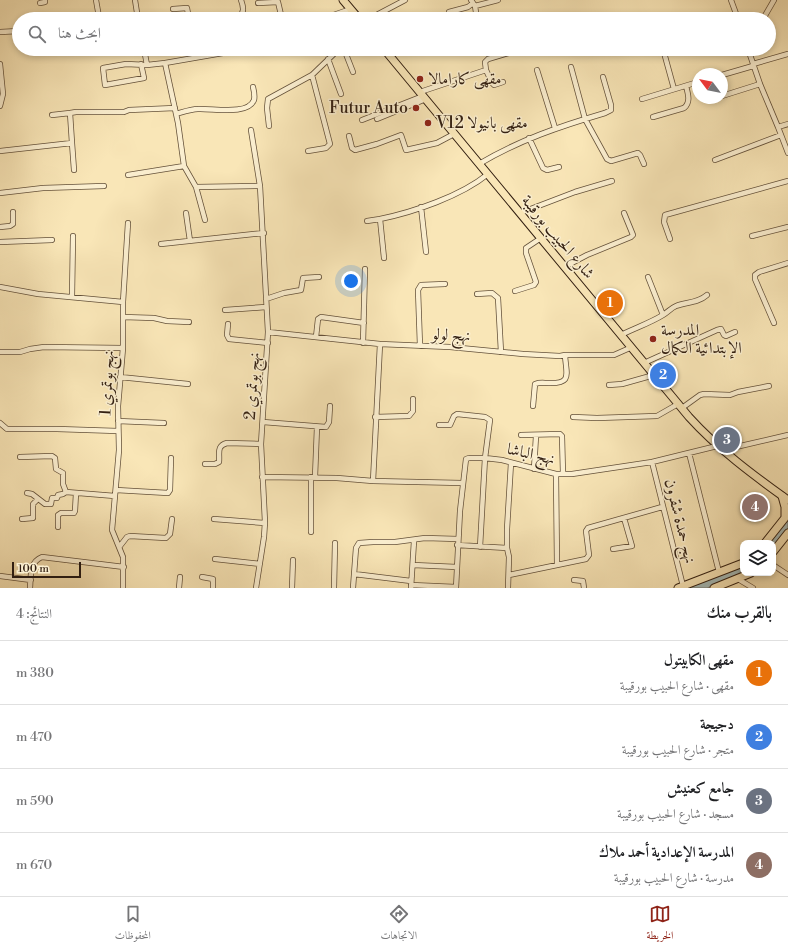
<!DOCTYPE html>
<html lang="ar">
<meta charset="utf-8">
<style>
:root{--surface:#fff;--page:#f6f6f6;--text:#202124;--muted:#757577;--line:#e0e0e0;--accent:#8f2418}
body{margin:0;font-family:"Libre Bodoni",Amiri,serif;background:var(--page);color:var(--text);direction:rtl}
.controls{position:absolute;right:12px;bottom:12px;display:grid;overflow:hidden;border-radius:8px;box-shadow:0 2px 6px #0003}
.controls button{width:36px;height:36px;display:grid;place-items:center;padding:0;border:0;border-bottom:1px solid var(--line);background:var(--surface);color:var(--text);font:20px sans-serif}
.compass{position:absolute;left:692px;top:68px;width:36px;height:36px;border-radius:50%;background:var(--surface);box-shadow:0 2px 6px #0003;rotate:302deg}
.scale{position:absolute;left:12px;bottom:10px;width:69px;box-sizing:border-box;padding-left:4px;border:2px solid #321f11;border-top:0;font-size:11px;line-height:14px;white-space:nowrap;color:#321f11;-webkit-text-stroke:3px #fbefd0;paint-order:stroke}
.you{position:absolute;left:351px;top:281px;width:14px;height:14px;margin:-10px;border:3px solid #fff;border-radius:50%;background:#1a73e8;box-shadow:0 0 0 6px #1a73e833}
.badge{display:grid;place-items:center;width:26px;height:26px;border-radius:50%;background:var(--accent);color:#fff;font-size:13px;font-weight:700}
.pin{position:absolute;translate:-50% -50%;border:2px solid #fff;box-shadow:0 1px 4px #0006}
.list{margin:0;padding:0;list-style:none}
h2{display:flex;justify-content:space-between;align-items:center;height:52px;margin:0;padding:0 16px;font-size:17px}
h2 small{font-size:13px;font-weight:400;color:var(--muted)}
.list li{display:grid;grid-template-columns:26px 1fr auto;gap:12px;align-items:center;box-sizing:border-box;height:64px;padding:0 16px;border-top:1px solid var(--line)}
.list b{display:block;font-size:15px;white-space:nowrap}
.list p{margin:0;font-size:13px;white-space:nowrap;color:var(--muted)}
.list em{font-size:13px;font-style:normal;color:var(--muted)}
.icon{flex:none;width:22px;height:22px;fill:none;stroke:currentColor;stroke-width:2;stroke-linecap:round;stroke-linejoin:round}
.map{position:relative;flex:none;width:788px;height:588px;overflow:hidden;direction:ltr}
.search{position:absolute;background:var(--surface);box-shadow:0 2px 6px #0003;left:12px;right:12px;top:12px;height:44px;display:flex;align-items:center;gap:10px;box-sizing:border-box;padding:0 14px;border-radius:22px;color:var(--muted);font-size:15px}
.sheet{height:308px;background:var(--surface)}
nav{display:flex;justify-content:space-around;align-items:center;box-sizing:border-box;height:56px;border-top:1px solid var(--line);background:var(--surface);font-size:11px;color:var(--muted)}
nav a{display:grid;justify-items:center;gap:2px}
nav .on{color:var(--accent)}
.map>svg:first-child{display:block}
</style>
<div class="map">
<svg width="788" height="588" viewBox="0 0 788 588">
<rect width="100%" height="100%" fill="#f9e6b7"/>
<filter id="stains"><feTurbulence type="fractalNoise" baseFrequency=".005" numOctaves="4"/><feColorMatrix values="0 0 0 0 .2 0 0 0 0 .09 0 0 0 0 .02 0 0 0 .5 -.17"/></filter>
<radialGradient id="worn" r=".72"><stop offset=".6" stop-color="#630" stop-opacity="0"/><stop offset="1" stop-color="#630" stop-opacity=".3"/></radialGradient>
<path fill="#a4bcbb" stroke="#767d77" d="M788,518V528L773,549V543H769Z
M743,566V573H746L707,588H686Z"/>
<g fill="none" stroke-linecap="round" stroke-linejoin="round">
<g stroke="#64513a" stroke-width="6">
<path id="minor" d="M96,0L99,17L102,19
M135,0L138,19
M471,0L475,6L498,0
M731,0L738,19
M40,3L45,2V0
M258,3L278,2L282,19
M475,6L477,19
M173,9L187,8L189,19
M449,12L468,7L473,3
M116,19L138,16
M239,19C244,12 244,8 241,0
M322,19L351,9
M369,19L405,0
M716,19L736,14
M763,19L774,0
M0,32L19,31
M144,49L147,65L165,63L178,123L184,166L196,187L260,186
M195,49L196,56
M285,49L286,53
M344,49L353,72
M663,49L674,89
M748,49L760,84L778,127
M328,59L341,94
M165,63L246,49
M0,64L3,94L0,106
M141,64L144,78L105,85L103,68L126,64L147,65
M753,64L788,54
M571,67L585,119L607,159L611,161L638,153L640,155L644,164
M486,70L492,83L494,85L503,82
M537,70L555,128
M722,75L753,66
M420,92L486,70L485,62L488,59L522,49
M722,96L760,84
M642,99L698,82
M176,114C183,112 191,109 198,109C212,108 248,116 254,100C255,96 254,91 253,87
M52,115L70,113
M653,117L684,108C691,102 688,94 686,86
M377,119L426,99
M362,120L423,96
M788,124L778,127L788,153
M269,126L267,108L268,99L312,75
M251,130L260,186L268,332L261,444L265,522L264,537L256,588
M349,136L352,148L355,150L377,144L401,135L406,150L437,143L454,134
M529,138L543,168L547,170L559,167
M72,143L74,170
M0,151L72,143L70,113L76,112H124L129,110L175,108
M308,151L326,148L330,144L312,75L339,49
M715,160L781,135
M479,164C519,140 561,126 605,113L611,110V105L603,77
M128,175L184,166
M196,187L205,220
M0,193L43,188L104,186
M421,207L426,252
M186,213L190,241
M520,213L575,192L612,181
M367,221L380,219
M0,227L10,226L13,224V212
M752,236L788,227
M670,239L664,222L665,215L788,181
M0,242L52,240
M161,244L264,233
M384,258L380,219C414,212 461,196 488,174
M564,267L587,255L631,237L633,235L624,213
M648,277L663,315
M0,287L38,294L123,302
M515,291L534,285L536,282L526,253V248L541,238
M477,294L492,293L498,298L501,352
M72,297L73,236
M266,299L284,293L301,290L303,278L319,277
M225,310L266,307
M123,317L154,318L167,321L189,322
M774,323L755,279V275L759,272L788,263
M228,324L227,335L229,339L268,343
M268,332L380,344L450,347L523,354L560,356L565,355H614L632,347
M621,335C635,328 650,323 663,315C668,312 671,308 676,306C687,302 698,303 707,295
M316,337L318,319L321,317L364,323
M363,343L365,269
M420,346L418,290L421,285L445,284
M0,352H20L30,349L44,347L123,348
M644,363L717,330L721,329L724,335L726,336L735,332
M120,377L188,384
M609,385L622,384L654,375
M533,406L535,384C540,382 544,383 548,383C573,384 566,374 565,355
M682,408L700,395L704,394L730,395L738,392L769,386
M375,417L409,416L413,411V399
M573,417L597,418L657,416L678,404
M118,421L164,423
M263,422L326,427L329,422L330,406
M0,423L7,429H57L118,431
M439,425H450L454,416L457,414L485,417L490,420L485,458L480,547
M521,435L560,434L562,436L563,474
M723,450L788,435
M689,453L719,572
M20,457L52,456L55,458L56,469L63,473V484L66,492L115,496
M652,462L683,586
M205,464H215L219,462C220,453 216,446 227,443L261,444
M534,469L536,436
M556,474L557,565
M262,477L337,478L373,481L462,483
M315,477L317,427
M373,481L380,344
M116,490L168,493L170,490L171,458
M27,493L32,494L45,504H51L52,498H57L58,495L63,494L66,492
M22,519L33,518V504L38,499
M214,519L265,523
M58,527V515L61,513H74L75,511L76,493
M311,532V477
M457,545L507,548
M120,546L127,537L130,536L166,538L170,534L172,519
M613,549L632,546L624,518
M215,559L260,564
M413,565L457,567
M773,565L788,575
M354,574L411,581
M509,575L586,559L589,555L586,531L588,528L662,507
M0,576L31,580
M202,577L213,579V588
M738,579L753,588
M574,580L583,581L584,588
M411,585L456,587
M30,588C31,577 29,562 42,557L124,567
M123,588V557L112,530L119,450L118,406L123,348V302L128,223
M179,588L180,577
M292,588L293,560
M334,588L335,543
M353,588L356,548L359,543L373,542H395L425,538L458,539
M411,588L414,541
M456,588L460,511L466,459L469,458H485L502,460L556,474H572L652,462L717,446
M508,588L509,557L507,548V529L511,463"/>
</g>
<g stroke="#321f11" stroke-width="9">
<path id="primary" d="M343,0L359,19
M384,49L689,417C718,449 753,475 788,500"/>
</g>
<g stroke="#321f11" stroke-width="9">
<path id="trunk" d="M782,496L785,507V517
M765,543L788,514
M773,552L788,533
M678,588L743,563
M714,588L751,573"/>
</g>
<use href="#minor" stroke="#fbefd0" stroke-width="4.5"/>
<use href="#primary" stroke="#f9e6b7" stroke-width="7"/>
<use href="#trunk" stroke="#f9e6b7" stroke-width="7"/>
</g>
<g fill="#8f2418" stroke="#fbefd0" stroke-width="1.5">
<circle cx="420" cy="79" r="4"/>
<circle cx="416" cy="108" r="4"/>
<circle cx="428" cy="123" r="4"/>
<circle cx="653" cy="339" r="4"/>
</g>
<g text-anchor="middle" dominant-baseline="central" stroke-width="3" stroke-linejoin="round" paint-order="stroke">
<g font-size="16" fill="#321f11" stroke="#fbefd0" text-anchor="start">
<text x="428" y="79">مقهى كارامالا</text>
<text x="408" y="108" text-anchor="end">Futur Auto</text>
<text x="436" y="123">V12 مقهى بانيولا</text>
<text x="661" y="330">المدرسة<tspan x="661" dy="18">الإبتدائية الكمال</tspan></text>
</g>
<g font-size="16" fill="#321f11" stroke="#fbefd0">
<text transform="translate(558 237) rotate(50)">شارع الحبيب بورقيبة</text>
<text transform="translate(451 335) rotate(3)">نهج لولو</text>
<text transform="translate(107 383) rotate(-87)">نهج بوتمري 1</text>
<text transform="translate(252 386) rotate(-86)">نهج بوتمري 2</text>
<text transform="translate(531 454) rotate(13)">نهج الباشا</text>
<text transform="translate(680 521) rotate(76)">نهج حمدة شقرون</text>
</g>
</g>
<rect width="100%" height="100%" filter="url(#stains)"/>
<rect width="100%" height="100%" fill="url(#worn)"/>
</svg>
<div class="controls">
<button><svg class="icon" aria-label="layers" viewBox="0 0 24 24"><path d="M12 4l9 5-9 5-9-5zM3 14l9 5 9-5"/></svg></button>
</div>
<svg class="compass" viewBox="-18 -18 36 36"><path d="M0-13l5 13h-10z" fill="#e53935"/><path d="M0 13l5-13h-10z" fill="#757577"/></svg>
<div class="scale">100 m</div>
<div class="you"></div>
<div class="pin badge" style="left:610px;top:303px;background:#e8710a">1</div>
<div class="pin badge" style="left:663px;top:375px;background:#3f7fe0">2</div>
<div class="pin badge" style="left:727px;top:440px;background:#6b7280">3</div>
<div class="pin badge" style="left:755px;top:507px;background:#8d6e63">4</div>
<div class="search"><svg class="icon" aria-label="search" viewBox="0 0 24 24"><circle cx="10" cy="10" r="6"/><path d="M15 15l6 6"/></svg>ابحث هنا</div>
</div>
<section class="sheet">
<h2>بالقرب منك<small>النتائج: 4</small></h2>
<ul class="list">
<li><span class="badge" style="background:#e8710a">1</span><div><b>مقهى الكابيتول</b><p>مقهى · شارع الحبيب بورقيبة</p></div><em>380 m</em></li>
<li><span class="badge" style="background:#3f7fe0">2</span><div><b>دجيجة</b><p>متجر · شارع الحبيب بورقيبة</p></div><em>470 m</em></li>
<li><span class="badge" style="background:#6b7280">3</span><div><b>جامع كعنيش</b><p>مسجد · شارع الحبيب بورقيبة</p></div><em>590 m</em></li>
<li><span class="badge" style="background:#8d6e63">4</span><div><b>المدرسة الإعدادية أحمد ملاك</b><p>مدرسة · شارع الحبيب بورقيبة</p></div><em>670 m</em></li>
</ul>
</section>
<nav>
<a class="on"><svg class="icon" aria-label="map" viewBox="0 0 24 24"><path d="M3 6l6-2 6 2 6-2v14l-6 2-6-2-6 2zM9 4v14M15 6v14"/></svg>الخريطة</a>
<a><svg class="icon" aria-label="directions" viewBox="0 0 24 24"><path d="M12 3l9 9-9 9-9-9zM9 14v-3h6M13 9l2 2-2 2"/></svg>الاتجاهات</a>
<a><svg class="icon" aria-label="saved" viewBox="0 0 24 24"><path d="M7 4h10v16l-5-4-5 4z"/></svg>المحفوظات</a>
</nav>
